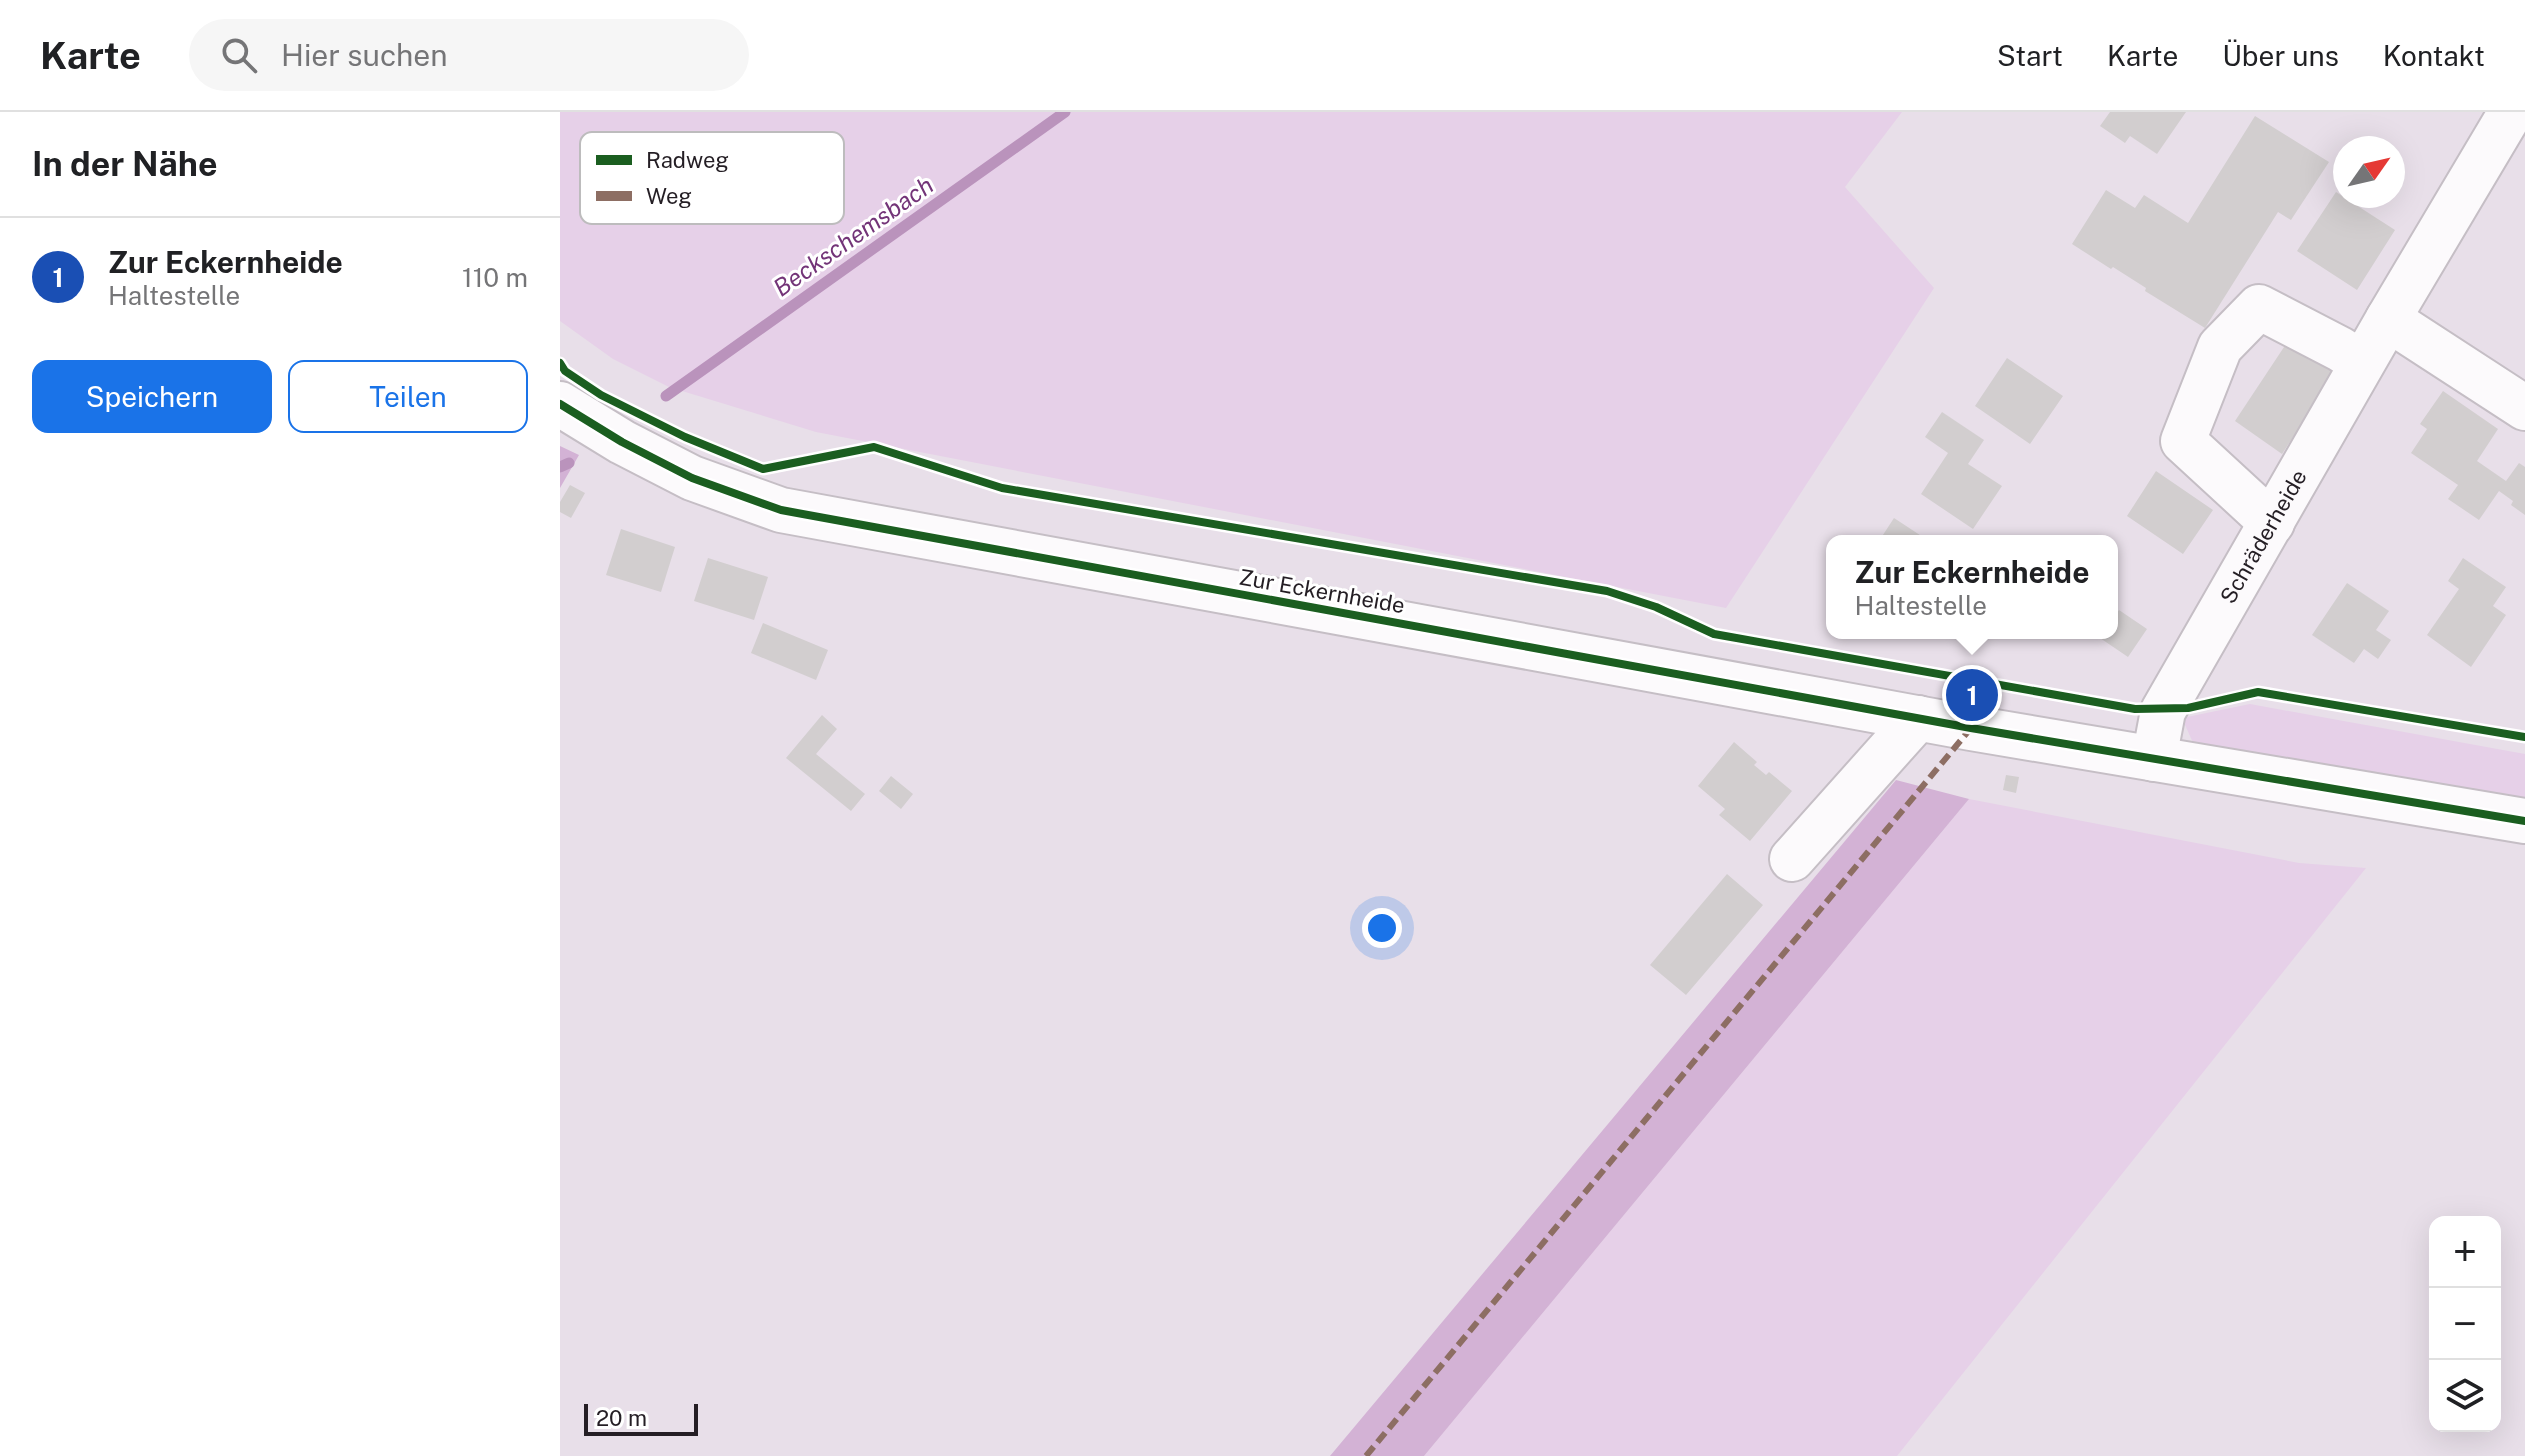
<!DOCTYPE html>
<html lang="de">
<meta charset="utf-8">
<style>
:root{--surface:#fff;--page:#f6f6f6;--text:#202124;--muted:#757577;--line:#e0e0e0;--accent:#1a73e8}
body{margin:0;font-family:"Public Sans",sans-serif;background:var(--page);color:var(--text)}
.controls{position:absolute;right:24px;bottom:24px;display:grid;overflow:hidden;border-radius:16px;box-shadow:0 8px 32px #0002}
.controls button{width:72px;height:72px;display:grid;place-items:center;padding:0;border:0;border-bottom:2px solid var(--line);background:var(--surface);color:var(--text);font:40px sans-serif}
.compass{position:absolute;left:1773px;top:24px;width:72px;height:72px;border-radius:50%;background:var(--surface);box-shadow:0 8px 32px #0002;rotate:56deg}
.scale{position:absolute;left:24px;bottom:20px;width:114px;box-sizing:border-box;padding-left:8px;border:4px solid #241e24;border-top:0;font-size:22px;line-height:28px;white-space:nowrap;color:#241e24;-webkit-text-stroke:6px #fff;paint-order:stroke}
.you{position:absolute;left:822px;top:816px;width:28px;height:28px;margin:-20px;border:6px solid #fff;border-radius:50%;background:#1a73e8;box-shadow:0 0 0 12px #1a73e833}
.badge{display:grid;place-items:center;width:52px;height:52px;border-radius:50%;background:var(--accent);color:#fff;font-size:26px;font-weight:700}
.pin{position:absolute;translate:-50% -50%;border:4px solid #fff;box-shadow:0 2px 8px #0006}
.popup{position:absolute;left:1266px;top:423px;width:292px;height:104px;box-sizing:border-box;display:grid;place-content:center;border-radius:16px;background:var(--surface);filter:drop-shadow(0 2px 6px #0005);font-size:26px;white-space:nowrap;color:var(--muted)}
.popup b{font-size:30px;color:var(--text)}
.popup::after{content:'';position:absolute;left:50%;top:100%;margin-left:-16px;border:16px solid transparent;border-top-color:var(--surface)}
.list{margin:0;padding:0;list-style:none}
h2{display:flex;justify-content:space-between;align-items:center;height:104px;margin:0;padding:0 32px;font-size:34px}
h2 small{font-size:26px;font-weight:400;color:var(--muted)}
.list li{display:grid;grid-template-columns:52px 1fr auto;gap:24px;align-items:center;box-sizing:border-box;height:120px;padding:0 32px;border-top:2px solid var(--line)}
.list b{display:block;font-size:30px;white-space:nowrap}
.list p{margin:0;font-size:26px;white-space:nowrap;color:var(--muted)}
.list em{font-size:26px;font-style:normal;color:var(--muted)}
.actions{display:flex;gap:16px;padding:24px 32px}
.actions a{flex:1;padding:18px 0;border:2px solid var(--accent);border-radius:16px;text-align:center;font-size:28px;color:var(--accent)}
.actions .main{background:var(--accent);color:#fff}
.icon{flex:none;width:44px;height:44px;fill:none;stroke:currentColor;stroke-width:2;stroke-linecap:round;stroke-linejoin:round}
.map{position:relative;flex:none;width:1965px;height:1344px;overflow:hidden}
header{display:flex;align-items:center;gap:48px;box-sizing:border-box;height:112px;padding:0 40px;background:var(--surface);border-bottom:2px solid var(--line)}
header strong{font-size:38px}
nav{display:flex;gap:44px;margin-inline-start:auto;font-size:28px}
.search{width:560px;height:72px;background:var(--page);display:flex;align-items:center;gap:20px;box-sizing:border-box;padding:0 28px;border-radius:44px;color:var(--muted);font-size:30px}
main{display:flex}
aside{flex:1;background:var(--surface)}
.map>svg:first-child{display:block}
</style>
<header>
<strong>Karte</strong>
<div class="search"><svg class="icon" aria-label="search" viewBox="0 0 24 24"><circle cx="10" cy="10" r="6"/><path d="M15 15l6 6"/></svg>Hier suchen</div>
<nav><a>Start</a><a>Karte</a><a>Über uns</a><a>Kontakt</a></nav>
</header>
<main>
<aside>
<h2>In der Nähe<small></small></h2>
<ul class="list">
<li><span class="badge" style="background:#1a4fb4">1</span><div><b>Zur Eckernheide</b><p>Haltestelle</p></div><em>110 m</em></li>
</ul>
<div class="actions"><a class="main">Speichern</a><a>Teilen</a></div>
</aside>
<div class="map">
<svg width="1965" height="1344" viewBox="0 0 1965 1344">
<rect width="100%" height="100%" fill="#e8dfe9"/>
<path fill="#e6d0e8" d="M0,0H1342L1285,75L1374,176L1166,496L256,320L109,275L53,247L0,209Z
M1690,592L1965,642V691L1634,633L1622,606Z
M1409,687L1739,751L1806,756L1337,1344H864Z"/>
<path fill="#d3b2d5" d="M0,334L19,343L0,376Z
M1336,668L1409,687L864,1344H770Z"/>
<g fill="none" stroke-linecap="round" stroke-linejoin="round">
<path stroke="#ba93bc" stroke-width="11" d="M106,284L505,0
M0,355L9,351"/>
</g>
<path fill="#d2cecf" d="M1550,0H1626L1597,42L1570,24L1565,31L1540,14Z
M1695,4L1769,50L1731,108L1718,100L1645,216L1585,179L1586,176L1553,155L1551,157L1512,132L1546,78L1575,96L1584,83L1628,111Z
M1776,80L1835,118L1797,178L1737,139Z
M1730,226L1776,259L1722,342L1675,309Z
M1447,246L1503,284L1470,332L1415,294Z
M1883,279L1938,317L1917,349L1946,369L1959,351L1965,355V403L1951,393L1953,389L1939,379L1919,408L1888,387L1898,373L1851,341L1867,317L1860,312Z
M1382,300L1424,328L1408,352L1442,374L1413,417L1361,382L1388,341L1365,325Z
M1596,359L1653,398L1623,442L1567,404Z
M10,373L25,381L11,406L0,400V390Z
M1334,406L1369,429H1319Z
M61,417L115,435L101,480L46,463Z
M148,446L208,465L194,508L134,489Z
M1903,446L1946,475L1933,494L1946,503L1911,555L1867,523L1899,477L1888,469Z
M1787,471L1829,499L1816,518L1831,528L1818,547L1804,537L1794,551L1752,523Z
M1559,498L1587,517L1568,545L1540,526L1543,521H1552V508Z
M203,511L268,538L256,568L191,541Z
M262,603L277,617L256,642L305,682L291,699L226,646Z
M1174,630L1197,650L1194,653L1206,663L1209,660L1232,679L1190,729L1159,703L1165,697L1138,674Z
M1446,663L1459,665L1456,681L1443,678Z
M331,664L353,682L341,697L319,679Z
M1167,762L1203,793L1126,883L1090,853Z"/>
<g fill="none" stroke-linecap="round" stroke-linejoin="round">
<g stroke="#c5bec5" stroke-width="48">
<g id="minor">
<path d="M1828,207L1965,296"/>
<path d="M0,292L62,330L132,366L221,398L1411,616L1965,709"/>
<path d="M1712,411L1623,329L1660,235L1699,195L1780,237L1802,251"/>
<path id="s1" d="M1594,647L1603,599L1828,207L1951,0"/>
<path d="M1232,747L1358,606"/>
</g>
</g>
<use href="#minor" stroke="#fcfafc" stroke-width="44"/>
<path stroke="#8d6e63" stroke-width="6" stroke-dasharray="12 6" stroke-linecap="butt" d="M806,1344L1411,616"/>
<g stroke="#fff" stroke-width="13">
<path id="cycleway" d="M0,251L5,259L41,283L125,325L203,357L314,335L442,376L1047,479L1096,495L1154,522L1575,597L1628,596L1698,580L1965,625
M0,292L62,330L132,366L221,398L1411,616L1965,709"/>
</g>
<use href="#cycleway" stroke="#1b5e20" stroke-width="8"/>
</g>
<g text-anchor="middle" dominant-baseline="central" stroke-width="6" stroke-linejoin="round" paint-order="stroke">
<g font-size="22" fill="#241e24" stroke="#fff">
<text stroke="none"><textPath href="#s1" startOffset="250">Schräderheide</textPath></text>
<text transform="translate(762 479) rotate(10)">Zur Eckernheide</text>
</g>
<g font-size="24" font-style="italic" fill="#733478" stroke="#fff">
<text transform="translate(293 124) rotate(-35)">Beckschemsbach</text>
</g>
</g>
<rect x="20" y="20" width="264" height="92" rx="12" fill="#fff" stroke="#bdbcbd" stroke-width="2"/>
<rect x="36" y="43" width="36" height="10" fill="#1b5e20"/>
<rect x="36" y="79" width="36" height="10" fill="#8d6e63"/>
<g font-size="22" fill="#241e24">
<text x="86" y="56">Radweg</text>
<text x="86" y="92">Weg</text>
</g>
</svg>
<div class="controls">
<button>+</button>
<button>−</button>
<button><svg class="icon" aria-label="layers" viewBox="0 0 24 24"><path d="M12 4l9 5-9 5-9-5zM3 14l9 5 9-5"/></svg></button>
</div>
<svg class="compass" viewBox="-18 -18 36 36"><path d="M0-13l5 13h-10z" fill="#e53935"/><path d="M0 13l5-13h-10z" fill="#757577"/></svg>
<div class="scale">20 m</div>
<div class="you"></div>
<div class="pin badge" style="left:1412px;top:583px;background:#1a4fb4">1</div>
<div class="popup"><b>Zur Eckernheide</b>Haltestelle</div>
</div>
</main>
